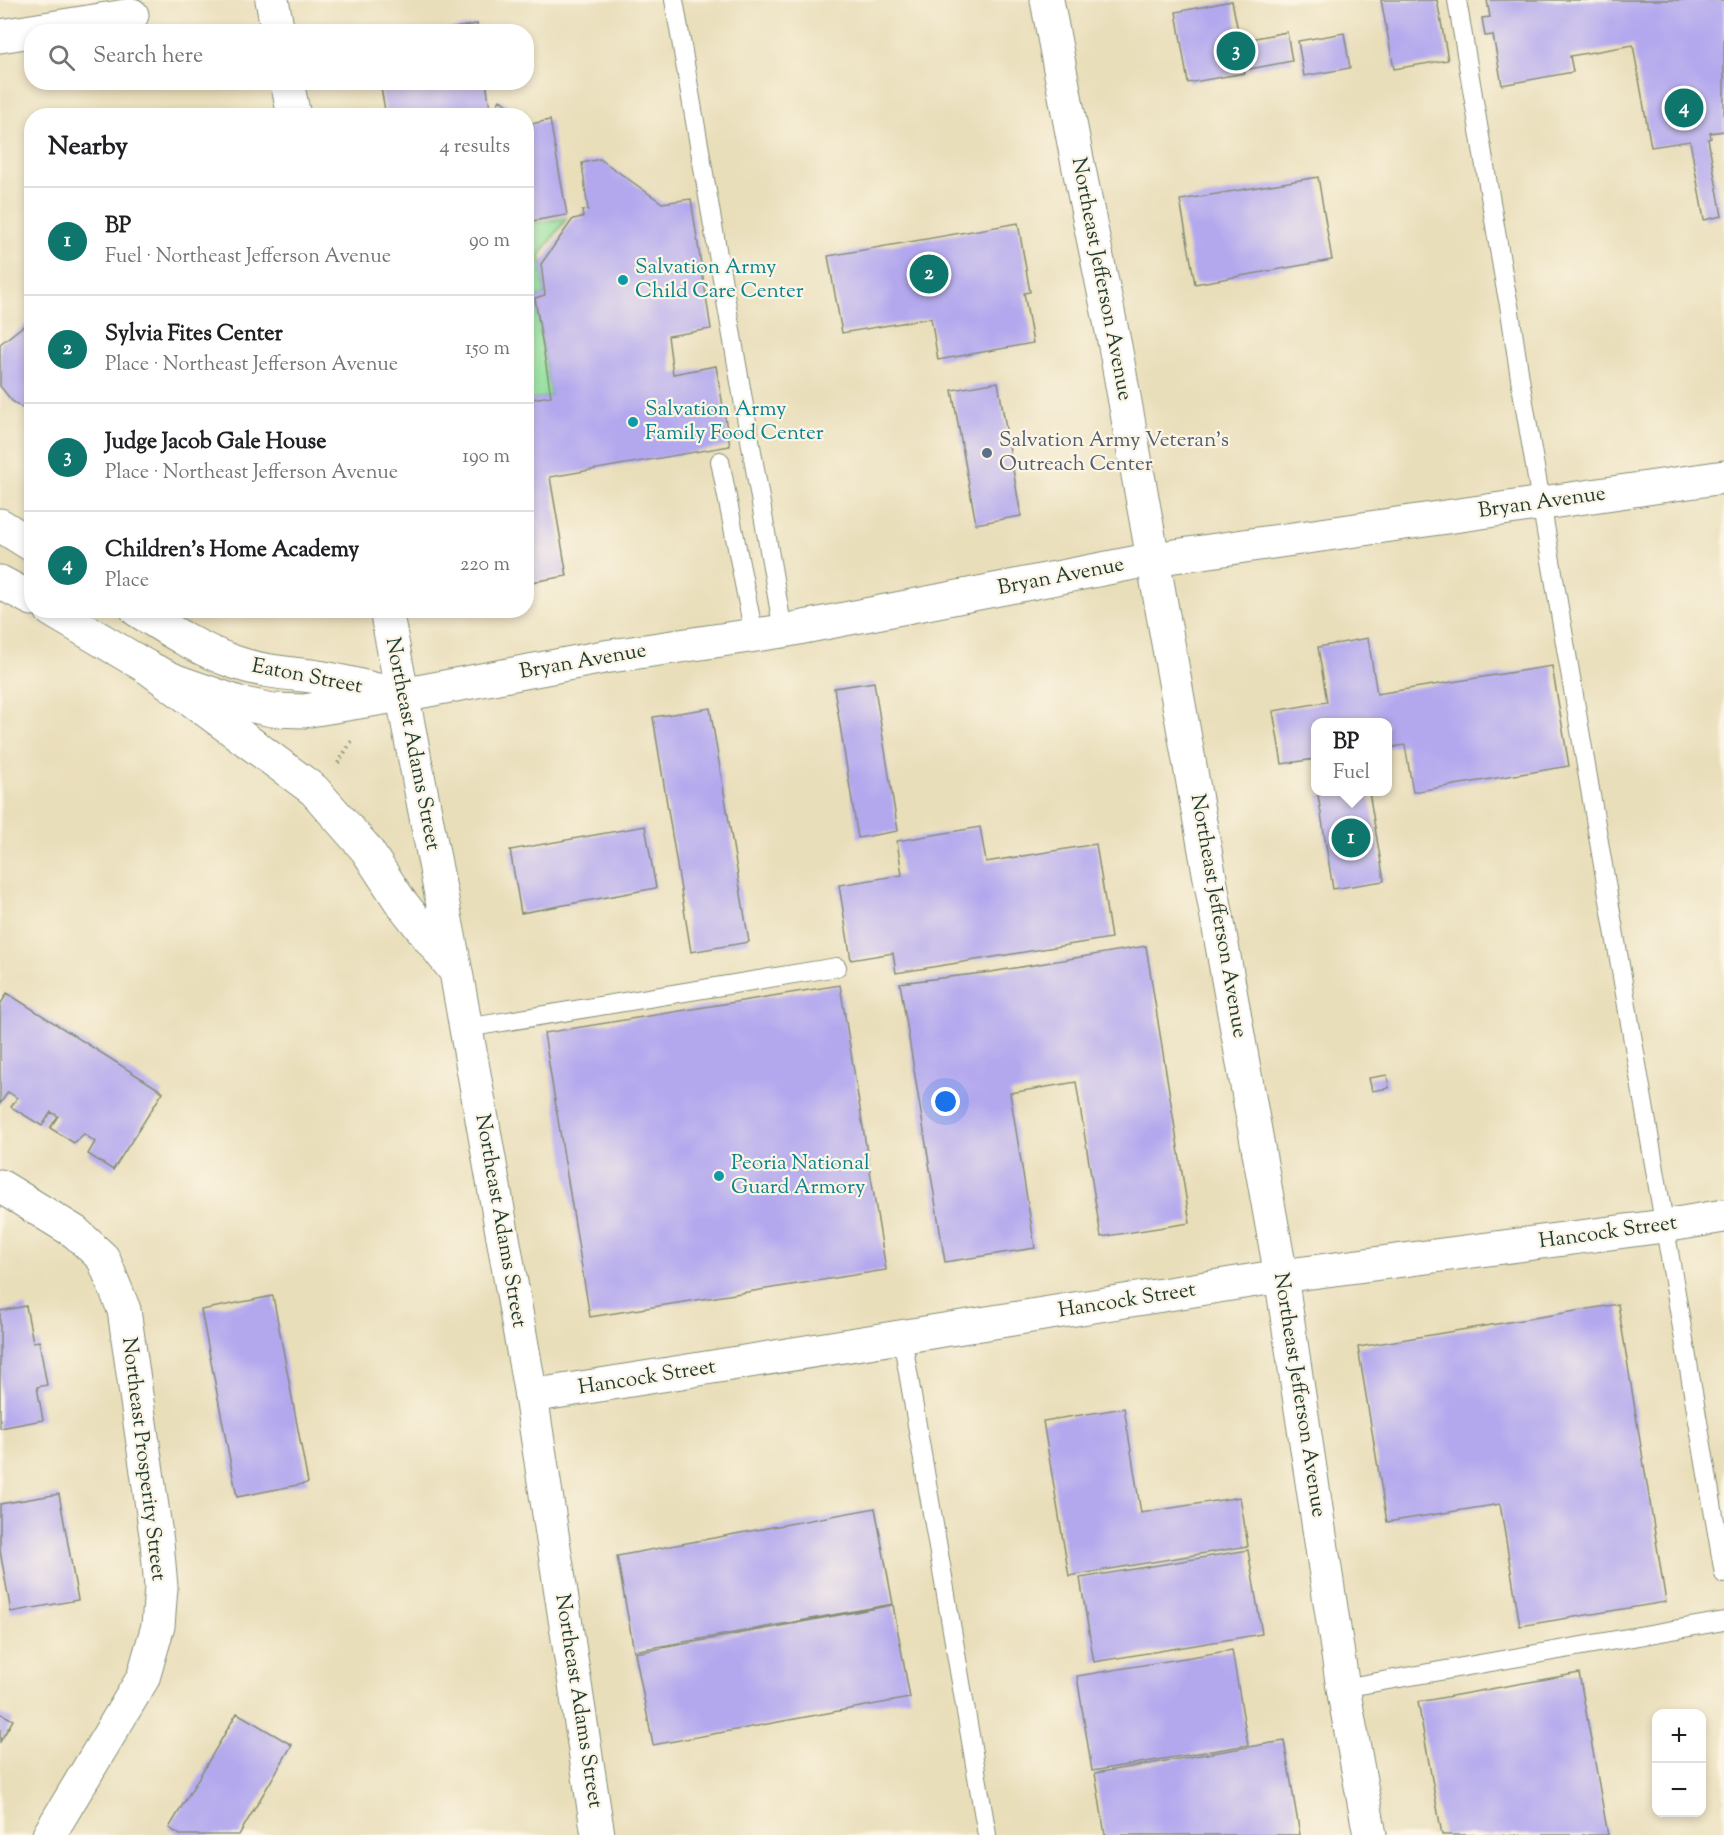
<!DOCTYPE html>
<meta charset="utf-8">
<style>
:root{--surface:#fff;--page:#f6f6f6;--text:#202124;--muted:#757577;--line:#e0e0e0;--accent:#0f766e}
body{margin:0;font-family:"Sorts Mill Goudy",serif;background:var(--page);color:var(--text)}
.controls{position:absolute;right:18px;bottom:18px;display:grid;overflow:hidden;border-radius:12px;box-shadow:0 3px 9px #0003}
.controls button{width:54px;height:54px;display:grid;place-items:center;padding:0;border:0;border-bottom:2px solid var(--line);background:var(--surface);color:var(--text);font:30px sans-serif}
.you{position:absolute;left:946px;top:1102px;width:21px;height:21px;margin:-15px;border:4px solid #fff;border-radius:50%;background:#1a73e8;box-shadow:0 0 0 9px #1a73e833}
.badge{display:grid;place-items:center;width:39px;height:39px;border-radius:50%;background:var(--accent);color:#fff;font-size:20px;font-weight:700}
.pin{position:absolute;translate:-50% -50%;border:3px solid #fff;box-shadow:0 2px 6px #0006}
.popup{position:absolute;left:1311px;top:718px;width:81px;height:78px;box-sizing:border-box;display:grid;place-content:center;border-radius:12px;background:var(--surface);filter:drop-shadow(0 2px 4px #0005);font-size:20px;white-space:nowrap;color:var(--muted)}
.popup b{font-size:22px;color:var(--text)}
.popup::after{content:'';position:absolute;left:50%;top:100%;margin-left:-12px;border:12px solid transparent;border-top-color:var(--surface)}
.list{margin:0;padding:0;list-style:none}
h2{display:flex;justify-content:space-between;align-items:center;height:78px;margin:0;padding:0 24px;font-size:26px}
h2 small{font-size:20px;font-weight:400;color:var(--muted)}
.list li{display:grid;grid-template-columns:39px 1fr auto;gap:18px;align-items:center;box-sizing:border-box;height:108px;padding:0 24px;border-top:2px solid var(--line)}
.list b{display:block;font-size:22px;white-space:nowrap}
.list p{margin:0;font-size:20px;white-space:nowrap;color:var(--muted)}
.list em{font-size:20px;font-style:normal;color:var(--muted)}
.icon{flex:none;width:33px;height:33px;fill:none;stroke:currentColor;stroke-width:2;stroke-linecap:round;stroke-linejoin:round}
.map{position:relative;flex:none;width:1724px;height:1835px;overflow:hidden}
.search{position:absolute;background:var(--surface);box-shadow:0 3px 9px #0003;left:24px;top:24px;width:510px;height:66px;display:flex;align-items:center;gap:15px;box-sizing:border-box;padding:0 21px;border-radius:24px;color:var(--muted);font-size:22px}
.panel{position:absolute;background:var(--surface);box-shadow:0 3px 9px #0003;left:24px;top:108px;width:510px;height:510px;border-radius:24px}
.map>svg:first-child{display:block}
</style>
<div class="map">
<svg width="1724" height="1835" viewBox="0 0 1724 1835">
<rect width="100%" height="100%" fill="#fcf5e5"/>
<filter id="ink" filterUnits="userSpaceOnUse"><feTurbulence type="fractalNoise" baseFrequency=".0167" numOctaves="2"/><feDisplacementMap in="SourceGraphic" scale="12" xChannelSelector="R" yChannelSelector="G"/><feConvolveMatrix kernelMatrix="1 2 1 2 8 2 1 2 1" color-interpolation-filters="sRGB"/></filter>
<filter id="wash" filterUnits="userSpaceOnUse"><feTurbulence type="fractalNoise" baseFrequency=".008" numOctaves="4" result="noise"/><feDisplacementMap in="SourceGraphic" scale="24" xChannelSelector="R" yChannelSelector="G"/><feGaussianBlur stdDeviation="1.35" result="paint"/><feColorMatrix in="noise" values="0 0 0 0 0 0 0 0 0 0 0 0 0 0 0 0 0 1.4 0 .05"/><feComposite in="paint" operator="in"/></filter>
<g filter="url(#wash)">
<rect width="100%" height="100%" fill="#e9deba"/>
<path fill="#92e09d" stroke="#588e68" stroke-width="1.5" d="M567,218L540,255L545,295L535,298L551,396L527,400V224Z"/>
<g id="blocks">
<path fill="#b3a8ee" d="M1381,0H1437L1448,60L1394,69Z
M1487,0H1724V131L1710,133L1711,138L1708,139L1722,216L1704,220L1690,141L1651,147L1633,45L1570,56L1573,72L1502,85L1493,35L1485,36L1482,18L1490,17Z
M1232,1L1240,41L1287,32L1292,61L1244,70L1245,73L1188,83L1176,12Z
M477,24L478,32H444V30Z
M1344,33L1350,68L1304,76L1298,41Z
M380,82H486L491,115L500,100L519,112L517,116H386Z
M550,120L567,215L526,222V125Z
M600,159L662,203L691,199L711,329L668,336L673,374L716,366L730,446L550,477L567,576L526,583V400L551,396L535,298L545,295L541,264L573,219L583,217L582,211L588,210L582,163Z
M32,166V194H30L26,167Z
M1318,177L1332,260L1195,284L1180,200Z
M1018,223L1030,292L1024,293L1033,343L938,360L931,318L842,333L828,256Z
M32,323V414L12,401L0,386V344L26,324Z
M998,382L1021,516L976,524L952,390Z
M1368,638L1377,694L1552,666L1569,766L1413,792L1405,745L1387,748V722H1315V759L1282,764L1273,711L1327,702L1318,647Z
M874,682L898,831L858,838L834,688Z
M710,708L749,942L691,952L653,717Z
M1340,792H1369L1384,881L1333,889L1318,795Z
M645,826L656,888L521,913L510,850Z
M980,827L986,862L1096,844L1111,938L896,973L893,953L851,960L839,885L902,875L897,841Z
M1146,946L1190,1223L1101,1237L1076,1082L1010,1093L1035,1248L945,1262L900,983L991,972Z
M840,985L886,1270L590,1317L544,1033Z
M7,993L163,1092L113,1170L88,1154L95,1142L84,1134L74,1143L50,1128L58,1116L51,1112L42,1126L11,1107L17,1098L8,1092L0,1104V1005Z
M1387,1075L1389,1088L1372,1091L1369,1078Z
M273,1296L308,1483L237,1497L201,1310Z
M1618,1304L1666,1602L1520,1626L1500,1504L1387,1522L1358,1347Z
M26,1306L33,1342L39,1341L47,1385L37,1387L43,1420L0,1428V1311Z
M1124,1408L1141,1513L1240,1497L1248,1546L1069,1576L1043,1421Z
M59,1494L78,1600L11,1612L0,1551V1504Z
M875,1508L893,1604L634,1651L617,1556Z
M1248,1550L1262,1634L1094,1662L1080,1578Z
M893,1605L910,1698L653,1745L635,1653Z
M1232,1650L1248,1745L1092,1771L1077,1676Z
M1579,1673L1608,1835H1442L1418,1702Z
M0,1713L13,1720L0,1742Z
M237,1713L292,1745L239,1835H180L169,1828Z
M1284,1741L1300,1835H1105L1095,1773Z"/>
</g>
</g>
<g filter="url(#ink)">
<use href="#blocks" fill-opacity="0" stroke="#848e77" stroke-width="1.5"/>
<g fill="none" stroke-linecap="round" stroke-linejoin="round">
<g stroke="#848e77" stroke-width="20">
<path id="service" d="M674,0L783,631
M1457,0L1505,285L1509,305L1521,385L1724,1574
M720,461L754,635
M466,1028L837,967
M902,1337L987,1835
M1343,1688L1724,1621"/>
</g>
<g stroke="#848e77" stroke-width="35">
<path id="minor" d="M0,36L132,15
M1154,559L1724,477
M0,1186L75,1232L103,1258L124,1310L157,1542L161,1587L158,1626L143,1678L49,1835
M531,1396L1281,1276L1664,1226L1724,1216"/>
</g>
<g stroke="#848e77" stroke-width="35">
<path id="tertiary" d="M0,525L32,545
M0,582L32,599
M51,610L147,667L176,681L239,703L272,710L304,711L402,695L604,657L783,631L1154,559
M137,610C168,630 200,650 234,662C259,671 284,673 311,676C334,679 359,686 382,691"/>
</g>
<g stroke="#848e77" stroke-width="35">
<path id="primary" d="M272,0L278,32
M1047,0L1075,149L1115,346L1281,1276L1343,1688L1370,1835
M287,82L294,116
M386,610L456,972L531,1396L598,1835
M147,667L314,790L366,849L400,901L453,968"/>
</g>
<path stroke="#848e77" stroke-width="4" stroke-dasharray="1.5 4.5" stroke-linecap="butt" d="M338,763L353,739"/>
<use href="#service" stroke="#fff" stroke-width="18"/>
<use href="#minor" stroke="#fff" stroke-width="33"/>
<use href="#tertiary" stroke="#fff" stroke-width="33"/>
<use href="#primary" stroke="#fff" stroke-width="33"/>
</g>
</g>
<g fill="#0f9aa8" stroke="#fcf5e5" stroke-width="2">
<circle cx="623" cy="280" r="6"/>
<circle cx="633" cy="422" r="6"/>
<circle cx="719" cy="1176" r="6"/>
</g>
<circle fill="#5c6f8a" stroke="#fcf5e5" stroke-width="2" cx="987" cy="453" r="6"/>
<g text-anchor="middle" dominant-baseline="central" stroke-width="4.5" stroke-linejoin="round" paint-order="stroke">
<g font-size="21" fill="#0d838f" stroke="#fcf5e5" text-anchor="start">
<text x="635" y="268">Salvation Army<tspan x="635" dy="24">Child Care Center</tspan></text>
<text x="645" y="410">Salvation Army<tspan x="645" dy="24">Family Food Center</tspan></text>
<text x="731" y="1164">Peoria National<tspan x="731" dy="24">Guard Armory</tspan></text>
</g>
<g font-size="21" fill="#1f3d34" stroke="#fcf5e5">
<text transform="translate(1101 279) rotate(79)">Northeast Jefferson Avenue</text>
<text transform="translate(1542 503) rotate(-8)">Bryan Avenue</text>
<text transform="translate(1061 577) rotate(-11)">Bryan Avenue</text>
<text transform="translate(583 662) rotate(-10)">Bryan Avenue</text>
<text transform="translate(307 677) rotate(11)">Eaton Street</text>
<text transform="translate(412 744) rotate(79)">Northeast Adams Street</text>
<text transform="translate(1218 916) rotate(80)">Northeast Jefferson Avenue</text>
<text transform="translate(500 1221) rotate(80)">Northeast Adams Street</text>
<text transform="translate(1608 1233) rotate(-8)">Hancock Street</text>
<text transform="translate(1127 1301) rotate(-9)">Hancock Street</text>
<text transform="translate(647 1378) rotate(-9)">Hancock Street</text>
<text transform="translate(1299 1395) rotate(81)">Northeast Jefferson Avenue</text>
<text transform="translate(143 1459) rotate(83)">Northeast Prosperity Street</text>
<text transform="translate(578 1701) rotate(81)">Northeast Adams Street</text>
</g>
<g font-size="21" fill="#4e5e75" stroke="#fcf5e5" text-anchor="start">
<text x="999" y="441">Salvation Army Veteran's<tspan x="999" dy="24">Outreach Center</tspan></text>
</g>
</g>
</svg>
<div class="controls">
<button>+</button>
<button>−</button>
</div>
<div class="you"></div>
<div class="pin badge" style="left:1351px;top:838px">1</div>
<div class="popup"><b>BP</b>Fuel</div>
<div class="pin badge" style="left:929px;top:274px">2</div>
<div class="pin badge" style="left:1236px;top:51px">3</div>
<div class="pin badge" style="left:1684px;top:108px">4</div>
<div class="search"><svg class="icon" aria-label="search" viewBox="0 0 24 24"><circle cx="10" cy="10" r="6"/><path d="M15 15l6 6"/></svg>Search here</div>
<section class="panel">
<h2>Nearby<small>4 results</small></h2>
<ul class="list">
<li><span class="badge">1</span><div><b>BP</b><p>Fuel · Northeast Jefferson Avenue</p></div><em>90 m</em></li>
<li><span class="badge">2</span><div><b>Sylvia Fites Center</b><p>Place · Northeast Jefferson Avenue</p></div><em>150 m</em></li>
<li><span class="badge">3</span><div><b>Judge Jacob Gale House</b><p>Place · Northeast Jefferson Avenue</p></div><em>190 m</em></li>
<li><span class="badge">4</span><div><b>Children's Home Academy</b><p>Place</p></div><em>220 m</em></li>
</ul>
</section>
</div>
